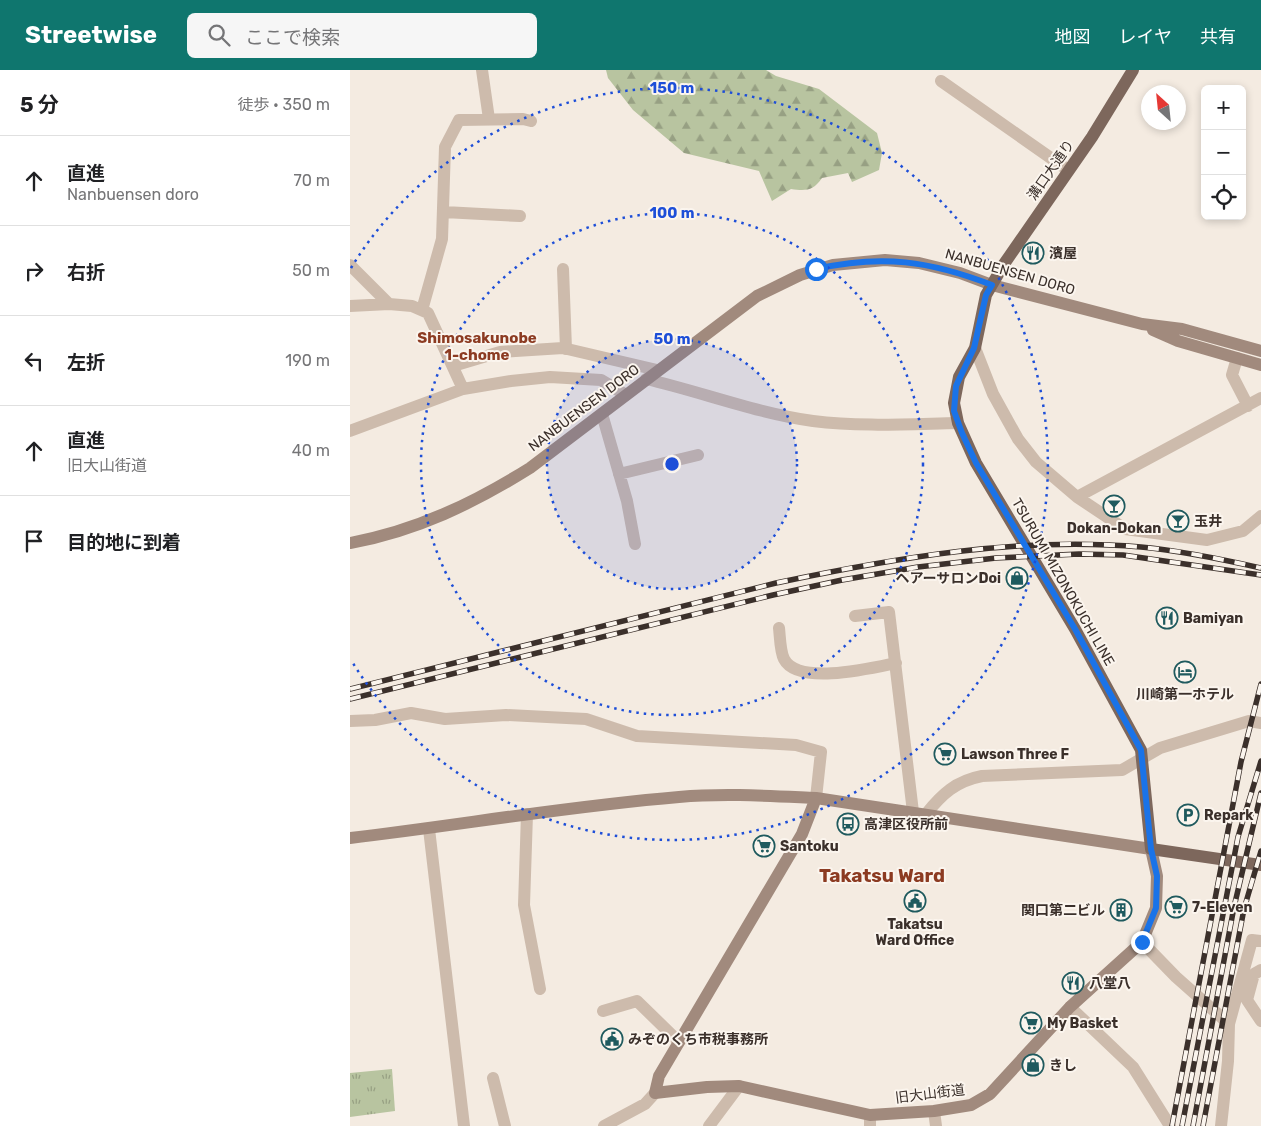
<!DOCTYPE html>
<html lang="ja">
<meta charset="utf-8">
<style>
:root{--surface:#fff;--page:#f6f6f6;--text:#202124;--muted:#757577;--line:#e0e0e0;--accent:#0f766e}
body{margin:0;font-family:Rubik,"Noto Sans JP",sans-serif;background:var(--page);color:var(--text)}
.controls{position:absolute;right:15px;top:15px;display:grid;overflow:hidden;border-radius:8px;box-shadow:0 2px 8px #0003}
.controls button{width:45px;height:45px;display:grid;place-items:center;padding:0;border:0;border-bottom:1px solid var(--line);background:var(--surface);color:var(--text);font:25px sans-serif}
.compass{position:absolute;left:791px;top:15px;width:45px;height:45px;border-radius:50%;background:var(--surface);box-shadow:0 2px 8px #0003;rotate:333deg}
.stop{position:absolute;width:15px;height:15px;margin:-11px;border:4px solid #1a73e8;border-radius:50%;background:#fff}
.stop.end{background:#1a73e8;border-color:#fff;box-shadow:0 1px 5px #0008}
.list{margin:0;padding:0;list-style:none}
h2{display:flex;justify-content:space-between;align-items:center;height:65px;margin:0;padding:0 20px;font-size:21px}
h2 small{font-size:16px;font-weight:400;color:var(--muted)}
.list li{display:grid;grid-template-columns:32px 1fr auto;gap:15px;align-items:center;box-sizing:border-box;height:90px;padding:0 20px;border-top:1px solid var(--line)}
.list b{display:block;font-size:19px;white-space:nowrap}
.list p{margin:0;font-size:16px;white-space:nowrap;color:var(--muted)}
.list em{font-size:16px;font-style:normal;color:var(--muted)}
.icon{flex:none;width:28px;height:28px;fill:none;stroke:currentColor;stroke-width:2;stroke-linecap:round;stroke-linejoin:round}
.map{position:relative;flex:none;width:911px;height:1056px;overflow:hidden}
header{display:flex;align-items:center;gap:30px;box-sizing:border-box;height:70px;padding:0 25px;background:var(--accent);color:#fff}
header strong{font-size:24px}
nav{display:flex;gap:28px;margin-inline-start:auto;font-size:18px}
.search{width:350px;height:45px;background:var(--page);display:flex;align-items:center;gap:12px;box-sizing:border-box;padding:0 18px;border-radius:8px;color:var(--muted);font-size:19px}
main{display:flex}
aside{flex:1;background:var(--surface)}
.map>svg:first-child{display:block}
</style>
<header>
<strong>Streetwise</strong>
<div class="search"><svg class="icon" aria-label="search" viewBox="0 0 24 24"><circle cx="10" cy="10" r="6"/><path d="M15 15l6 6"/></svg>ここで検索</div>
<nav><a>地図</a><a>レイヤ</a><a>共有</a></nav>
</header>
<main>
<aside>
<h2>5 分<small>徒歩 · 350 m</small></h2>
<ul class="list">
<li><svg class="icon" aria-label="ahead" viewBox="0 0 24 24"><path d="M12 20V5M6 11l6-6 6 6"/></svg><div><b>直進</b><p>Nanbuensen doro</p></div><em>70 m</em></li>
<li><svg class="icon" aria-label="right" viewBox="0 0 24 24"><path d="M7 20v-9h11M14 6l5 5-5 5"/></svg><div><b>右折</b></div><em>50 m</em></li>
<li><svg class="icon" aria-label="left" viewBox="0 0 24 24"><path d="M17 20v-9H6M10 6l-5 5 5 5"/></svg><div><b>左折</b></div><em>190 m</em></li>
<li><svg class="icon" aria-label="ahead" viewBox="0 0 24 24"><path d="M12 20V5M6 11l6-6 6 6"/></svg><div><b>直進</b><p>旧大山街道</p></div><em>40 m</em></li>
<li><svg class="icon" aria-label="arrive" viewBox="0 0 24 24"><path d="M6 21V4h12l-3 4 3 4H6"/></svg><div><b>目的地に到着</b></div></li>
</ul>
</aside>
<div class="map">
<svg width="911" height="1056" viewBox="0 0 911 1056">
<defs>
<pattern id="grass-tufts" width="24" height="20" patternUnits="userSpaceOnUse" patternTransform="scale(1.25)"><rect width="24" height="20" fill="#b8c4a0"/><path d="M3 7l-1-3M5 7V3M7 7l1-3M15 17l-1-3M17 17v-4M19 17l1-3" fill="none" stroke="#97a083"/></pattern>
<pattern id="forest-firs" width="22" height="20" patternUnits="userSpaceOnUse" patternTransform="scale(1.25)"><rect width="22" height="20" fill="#b8c4a0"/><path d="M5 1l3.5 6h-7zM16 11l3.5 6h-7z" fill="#97a083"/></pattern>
</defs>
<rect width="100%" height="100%" fill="#f4ebe1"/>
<path fill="url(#grass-tufts)" d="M42,999L45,1041L0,1047V1003Z"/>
<path fill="url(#forest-firs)" d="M256,0H416L426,6L469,19L527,63L532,83L529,100L502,112L498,103L472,108C463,121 456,121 441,119L422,131L409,101L334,83L283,40L258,8Z"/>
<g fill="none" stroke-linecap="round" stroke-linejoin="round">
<path stroke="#cdbbac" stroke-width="12" d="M132,0L139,49
M591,11L718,100
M94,142L170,146
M0,195L39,234
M213,199L216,279
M0,236L39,234L62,236L78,243L113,319
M72,240L92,169L95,77L109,50L173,49L181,51
M625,278L643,324L668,369L686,392L727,427L775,459L857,470L893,461L911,446
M887,288L882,305L898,336
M103,296L150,282L213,278L307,300
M296,309C352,322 406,343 463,351C510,357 559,354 608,353
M252,344L277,431L285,474
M0,361L113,319L161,311L200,307L251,310L276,325
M269,404L348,385
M727,427L911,328
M505,546L539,542L563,742
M429,558C430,566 430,581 434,589C448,616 522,598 546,593
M0,651L25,650L61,643L95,649L156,645L236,649L287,666L446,675L471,682L466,728
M177,744L174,835L190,919
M576,744C592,724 606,711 632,706L772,700L810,678L899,651L911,653
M79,759L114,1056
M792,872L826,907L879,954
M911,900L904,904L897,930L911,951
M720,937L783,997L820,1056
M253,941L287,931L329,972
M143,1008L155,1056
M584,1041L586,1056
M520,1045V1056
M254,1056L295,1034L305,1023
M359,1056L389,1016
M871,1056L878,991L879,954L902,870L911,871"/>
<path stroke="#a18a7d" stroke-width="12" d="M803,260L828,271L911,295
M0,473C66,461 124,433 180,398L407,226L450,205L483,195L535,190L569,193L610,203L642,215L792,254L832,259L911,281
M0,768C110,755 219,736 329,727C374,723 421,726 466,728L801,779L807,806L806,838L792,872L720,937L640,1024L621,1035L584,1041L520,1045L389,1016L357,1017L305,1023L309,1006L452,764L466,728"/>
<path stroke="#7d675c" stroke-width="12" d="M783,0L742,67L654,194L636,225L625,278L609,307L604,333L608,353L626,393L725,559L791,680L801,779L911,795"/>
<g stroke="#3b302b" stroke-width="5.5">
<path id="rail" d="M0,619L426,513C545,488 670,466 791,477C832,481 871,489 911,498
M0,629L423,525L492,510L568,497L646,488L729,484L773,485L911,505
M822,1056L891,692L911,614
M832,1056L888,767L911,691
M843,1056L884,837L911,723
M853,1056L894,839L911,781"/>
</g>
<use href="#rail" stroke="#fbf5ee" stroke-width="4" stroke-dasharray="11" stroke-linecap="butt"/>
</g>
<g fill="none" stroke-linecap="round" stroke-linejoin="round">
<path stroke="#1a73e8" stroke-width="6" d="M466,199C532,184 580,191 642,215L636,225L624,278L606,316L604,341L612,363L626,393L725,559L791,680L801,779L807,806L806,838L792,872"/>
</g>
<circle cx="322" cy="394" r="125" fill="#1d4ed8" fill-opacity=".12"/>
<g fill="none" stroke="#1d4ed8" stroke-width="2.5" stroke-dasharray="2.5 5">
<circle cx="322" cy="394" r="125"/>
<circle cx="322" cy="394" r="251"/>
<path d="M1 198A376 376 0 1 1 1 590"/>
</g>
<defs>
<g id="restaurant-ring" transform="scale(1.125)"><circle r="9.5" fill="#fbf5ee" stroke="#1f5a5e" stroke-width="1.5"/><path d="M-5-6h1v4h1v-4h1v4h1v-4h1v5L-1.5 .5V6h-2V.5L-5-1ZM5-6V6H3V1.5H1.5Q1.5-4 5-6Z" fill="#1f5a5e"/></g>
<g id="bar-ring" transform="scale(1.125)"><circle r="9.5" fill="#fbf5ee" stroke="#1f5a5e" stroke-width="1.5"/><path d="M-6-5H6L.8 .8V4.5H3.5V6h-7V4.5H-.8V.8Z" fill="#1f5a5e"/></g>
<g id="shop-ring" transform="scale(1.125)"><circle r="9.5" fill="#fbf5ee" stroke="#1f5a5e" stroke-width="1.5"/><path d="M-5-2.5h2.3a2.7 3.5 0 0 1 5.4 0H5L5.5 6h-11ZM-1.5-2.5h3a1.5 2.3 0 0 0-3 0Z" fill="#1f5a5e"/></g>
<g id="hotel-ring" transform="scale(1.125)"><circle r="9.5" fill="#fbf5ee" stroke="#1f5a5e" stroke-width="1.5"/><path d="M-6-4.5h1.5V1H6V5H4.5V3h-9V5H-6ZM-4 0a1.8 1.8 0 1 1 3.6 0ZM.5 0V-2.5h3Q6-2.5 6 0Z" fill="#1f5a5e"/></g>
<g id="supermarket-ring" transform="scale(1.125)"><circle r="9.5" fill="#fbf5ee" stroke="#1f5a5e" stroke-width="1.5"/><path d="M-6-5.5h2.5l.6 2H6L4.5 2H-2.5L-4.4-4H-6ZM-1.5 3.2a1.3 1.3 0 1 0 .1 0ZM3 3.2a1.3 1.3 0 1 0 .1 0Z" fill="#1f5a5e"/></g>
<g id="parking-ring" transform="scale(1.125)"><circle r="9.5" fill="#fbf5ee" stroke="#1f5a5e" stroke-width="1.5"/><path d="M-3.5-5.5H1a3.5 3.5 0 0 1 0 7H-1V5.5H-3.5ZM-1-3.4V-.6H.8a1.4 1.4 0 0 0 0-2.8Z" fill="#1f5a5e"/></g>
<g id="bus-ring" transform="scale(1.125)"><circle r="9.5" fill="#fbf5ee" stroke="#1f5a5e" stroke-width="1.5"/><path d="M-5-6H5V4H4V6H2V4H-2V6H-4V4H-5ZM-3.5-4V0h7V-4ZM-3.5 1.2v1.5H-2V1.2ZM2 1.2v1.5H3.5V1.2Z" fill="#1f5a5e"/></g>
<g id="civic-ring" transform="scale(1.125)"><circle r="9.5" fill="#fbf5ee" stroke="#1f5a5e" stroke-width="1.5"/><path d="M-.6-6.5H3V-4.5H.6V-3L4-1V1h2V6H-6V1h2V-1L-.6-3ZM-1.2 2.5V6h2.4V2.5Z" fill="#1f5a5e"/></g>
<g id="building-ring" transform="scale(1.125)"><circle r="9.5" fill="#fbf5ee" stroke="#1f5a5e" stroke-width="1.5"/><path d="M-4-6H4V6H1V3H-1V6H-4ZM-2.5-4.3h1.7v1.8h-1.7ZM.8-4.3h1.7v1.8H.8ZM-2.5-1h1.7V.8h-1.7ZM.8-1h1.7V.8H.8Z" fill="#1f5a5e"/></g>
</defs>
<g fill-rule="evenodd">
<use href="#restaurant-ring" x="683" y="183"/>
<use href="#bar-ring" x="764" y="436"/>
<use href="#bar-ring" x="828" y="451"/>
<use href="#shop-ring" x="667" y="508"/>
<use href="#restaurant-ring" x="817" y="548"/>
<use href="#hotel-ring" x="835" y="602"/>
<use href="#supermarket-ring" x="595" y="684"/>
<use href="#parking-ring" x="838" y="745"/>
<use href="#bus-ring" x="498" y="754"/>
<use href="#supermarket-ring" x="414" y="776"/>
<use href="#civic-ring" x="565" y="831"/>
<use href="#supermarket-ring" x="826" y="837"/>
<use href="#building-ring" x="771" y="840"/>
<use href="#restaurant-ring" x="723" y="913"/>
<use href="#supermarket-ring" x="681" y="953"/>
<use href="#civic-ring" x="262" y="969"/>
<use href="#shop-ring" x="683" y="995"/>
</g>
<g text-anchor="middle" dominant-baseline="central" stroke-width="4" stroke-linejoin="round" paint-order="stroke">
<g font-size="14" fill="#3b302b" stroke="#fbf5ee">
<text transform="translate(701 100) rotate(-55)">溝口大通り</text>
<text transform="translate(660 202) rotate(16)">NANBUENSEN DORO</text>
<text transform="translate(234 338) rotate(-37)">NANBUENSEN DORO</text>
<text transform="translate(713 512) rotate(60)">TSURUMI MIZONOKUCHI LINE</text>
<text transform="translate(580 1024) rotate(-7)">旧大山街道</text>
</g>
<g font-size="14" font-weight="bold" fill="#3b302b" stroke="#fbf5ee" text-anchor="start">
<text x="699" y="183">濱屋</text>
<text x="844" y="451">玉井</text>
<text x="764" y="458" text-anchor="middle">Dokan-Dokan</text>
<text x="651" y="508" text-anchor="end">ヘアーサロンDoi</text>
<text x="833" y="548">Bamiyan</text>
<text x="835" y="624" text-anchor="middle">川崎第一ホテル</text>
<text x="611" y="684">Lawson Three F</text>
<text x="854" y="745">Repark</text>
<text x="514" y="754">高津区役所前</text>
<text x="430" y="776">Santoku</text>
<text x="842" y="837">7-Eleven</text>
<text x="755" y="840" text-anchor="end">関口第二ビル</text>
<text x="565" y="854" text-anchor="middle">Takatsu<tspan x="565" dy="16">Ward Office</tspan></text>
<text x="739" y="913">八堂八</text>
<text x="697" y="953">My Basket</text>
<text x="278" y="969">みぞのくち市税事務所</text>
<text x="699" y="995">きし</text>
</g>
<g font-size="15" font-weight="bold" fill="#8c3b22" stroke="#fbf5ee">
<text x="127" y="268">Shimosakunobe<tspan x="127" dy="17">1-chome</tspan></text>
</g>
<g font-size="19" font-weight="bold" fill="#8c3b22" stroke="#fbf5ee">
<text x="532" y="805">Takatsu Ward</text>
</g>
</g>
<circle cx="322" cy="394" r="8" fill="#1d4ed8" stroke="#fbf5ee" stroke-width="2.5"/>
<g font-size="15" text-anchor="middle" font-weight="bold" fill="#1d4ed8" stroke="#fbf5ee" stroke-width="4" stroke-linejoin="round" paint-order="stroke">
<text x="322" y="23">150 m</text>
<text x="322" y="148">100 m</text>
<text x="322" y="274">50 m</text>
</g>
</svg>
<div class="controls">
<button>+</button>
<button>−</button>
<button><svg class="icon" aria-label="locate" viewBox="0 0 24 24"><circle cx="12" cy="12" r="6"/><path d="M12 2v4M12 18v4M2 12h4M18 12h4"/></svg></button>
</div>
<svg class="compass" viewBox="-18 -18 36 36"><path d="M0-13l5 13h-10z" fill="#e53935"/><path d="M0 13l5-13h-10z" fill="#757577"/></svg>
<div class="stop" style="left:466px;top:199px"></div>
<div class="stop end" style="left:792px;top:872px"></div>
</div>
</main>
